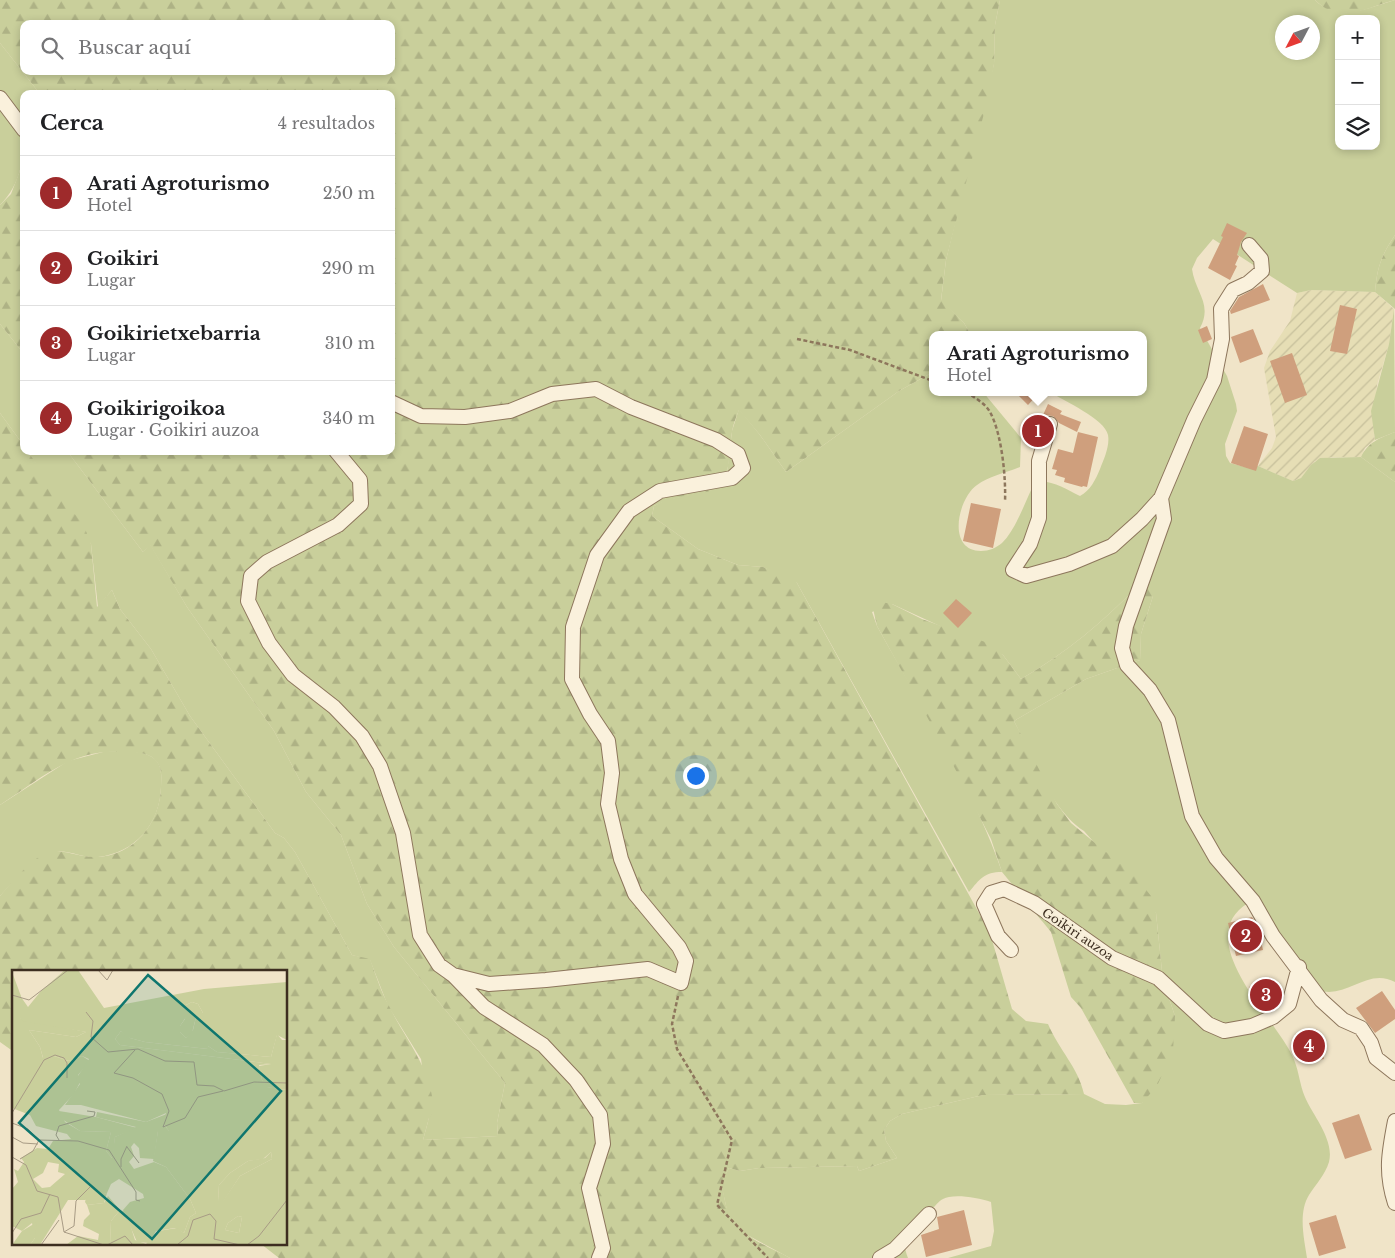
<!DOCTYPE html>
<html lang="es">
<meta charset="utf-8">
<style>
:root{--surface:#fff;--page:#f2f2f2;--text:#202124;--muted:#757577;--line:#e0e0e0;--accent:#9e2a2b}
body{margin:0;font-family:"Libre Baskerville",serif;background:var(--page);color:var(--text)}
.controls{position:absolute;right:15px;top:15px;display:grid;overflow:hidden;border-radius:10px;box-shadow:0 2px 8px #0003}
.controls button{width:45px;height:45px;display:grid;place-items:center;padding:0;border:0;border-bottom:1px solid var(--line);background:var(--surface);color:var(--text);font:25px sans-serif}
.compass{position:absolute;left:1275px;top:15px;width:45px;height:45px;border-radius:50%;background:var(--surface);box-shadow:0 2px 8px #0003;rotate:229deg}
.you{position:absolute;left:695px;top:775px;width:18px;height:18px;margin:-12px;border:4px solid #fff;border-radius:50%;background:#1a73e8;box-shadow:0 0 0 8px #1a73e833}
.badge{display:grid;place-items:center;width:32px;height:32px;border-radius:50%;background:var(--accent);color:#fff;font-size:16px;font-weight:700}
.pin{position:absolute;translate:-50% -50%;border:2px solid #fff;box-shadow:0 1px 5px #0006}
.popup{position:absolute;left:929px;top:331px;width:218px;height:65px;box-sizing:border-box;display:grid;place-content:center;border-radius:10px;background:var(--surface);filter:drop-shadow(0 1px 4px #0005);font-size:16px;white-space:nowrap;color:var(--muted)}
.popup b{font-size:19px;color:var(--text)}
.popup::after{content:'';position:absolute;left:50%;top:100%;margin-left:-10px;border:10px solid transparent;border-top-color:var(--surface)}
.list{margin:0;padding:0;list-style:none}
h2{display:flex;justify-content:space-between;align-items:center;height:65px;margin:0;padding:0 20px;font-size:21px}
h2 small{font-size:16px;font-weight:400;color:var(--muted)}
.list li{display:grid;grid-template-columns:32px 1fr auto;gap:15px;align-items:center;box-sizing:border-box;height:75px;padding:0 20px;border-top:1px solid var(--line)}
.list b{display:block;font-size:19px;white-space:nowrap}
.list p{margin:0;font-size:16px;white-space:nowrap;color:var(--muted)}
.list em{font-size:16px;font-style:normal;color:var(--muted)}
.icon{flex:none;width:28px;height:28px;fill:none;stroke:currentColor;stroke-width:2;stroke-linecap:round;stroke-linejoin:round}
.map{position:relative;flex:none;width:1395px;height:1258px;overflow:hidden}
.search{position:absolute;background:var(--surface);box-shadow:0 2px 8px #0003;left:20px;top:20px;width:375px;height:55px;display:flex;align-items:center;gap:12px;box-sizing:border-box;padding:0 18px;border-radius:10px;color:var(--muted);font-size:19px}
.panel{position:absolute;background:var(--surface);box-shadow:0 2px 8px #0003;left:20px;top:90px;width:375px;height:365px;border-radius:10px}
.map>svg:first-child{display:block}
</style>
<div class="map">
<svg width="1395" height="1258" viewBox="0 0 1395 1258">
<defs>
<pattern id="farmland-furrows" width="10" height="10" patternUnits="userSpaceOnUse" patternTransform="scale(1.25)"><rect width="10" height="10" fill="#e6deb5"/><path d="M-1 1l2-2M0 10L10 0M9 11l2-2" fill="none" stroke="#c6bf9b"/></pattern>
<pattern id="forest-firs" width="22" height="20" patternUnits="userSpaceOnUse" patternTransform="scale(1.25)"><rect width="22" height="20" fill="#c9cf9b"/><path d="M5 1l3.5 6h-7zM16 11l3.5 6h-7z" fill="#aeb285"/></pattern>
</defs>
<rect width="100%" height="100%" fill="#f0e4c8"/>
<path fill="url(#farmland-furrows)" d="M1311,290L1375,292L1394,309L1389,344L1377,385L1374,435L1375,440L1365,448L1361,457H1332L1315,461L1301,478L1293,481L1258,466L1272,448L1276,437L1264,368L1270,351L1290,321L1297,293Z"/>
<path fill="#c9cf9b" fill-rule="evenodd" d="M1000,0H1315C1338,23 1367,8 1395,0V235C1381,256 1377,268 1375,292L1311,290L1297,293L1213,239L1197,258L1192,269C1195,292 1213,304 1200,328L1227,376L1236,404L1237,411L1225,444L1226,456L1230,463L1245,467L1258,466L1293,481L1301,478L1311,465L1320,458L1361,457L1395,482V982C1367,967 1346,1000 1318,990L1248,903C1190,939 1274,1017 1292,1055C1298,1067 1299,1080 1303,1092C1310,1113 1335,1138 1329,1162C1325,1175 1316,1184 1309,1195C1298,1213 1304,1238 1307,1258H948L991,1246L994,1231L991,1202C979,1198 961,1195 949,1197C940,1199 939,1202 933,1208C918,1222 897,1231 908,1258H790L740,1231L728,1215L721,1183L729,1168L740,1171L759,1168L857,1166L859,1171L897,1158L886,1141L884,1130L890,1121L902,1114L983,1095L1084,1094L1105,1104L1126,1105L1142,1103L1175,1016L1163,981L1156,913L1084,831C1050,809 1032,756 1014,721L1086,679L1140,660L1141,634L1153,596L1139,585C1104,621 1065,654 1021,679L1003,655L892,604L872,612L877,626C921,706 972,785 1002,872C984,872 980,879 969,892L797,583L763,567L738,565L698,549L652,516L654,506L666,500L712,490L727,473L732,431L739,409L760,435L786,472L899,391L933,372V392H983L1021,438L1020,467C1006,473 989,476 977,485C958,498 946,551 981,551C989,551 996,548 1002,543C1017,528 1025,501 1035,482C1051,479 1066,489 1080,496C1090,491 1096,479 1100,469C1104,459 1110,446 1108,435C1105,419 1064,401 1050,392H1143V335H971L964,323L941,301L946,260L994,64L995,25ZM1339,19H1376V146H1339ZM1282,22H1312V52H1282Z
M0,43L40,94H24C24,132 30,176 0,205Z
M1394,309L1395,432L1375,440L1371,411L1389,344Z
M0,324L24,354V446L0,413Z
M27,451H67L143,552L150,544L187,607L274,731L306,792L341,835L367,904L394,947L505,1083L497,1123L498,1136L423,1140L429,1118L421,1059L388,1006L370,960L352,955L295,852L284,838L275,833L190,716L151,649L120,609L112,590L98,607L91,544Z
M107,751C122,752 152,748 159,765C162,772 161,779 161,787C160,824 135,853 98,857C86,859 66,849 57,852C30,863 19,876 0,896V805L68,761Z"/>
<path fill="url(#forest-firs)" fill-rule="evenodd" d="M0,0H1000L995,25L994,64L989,94L946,260L941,300L964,323L971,335H933V372L899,391L786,472L760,435L739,410C736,417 733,425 732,432C728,451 733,484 710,491C691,496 672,497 654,506L652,516L698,549L738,565L763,567L790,577L797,583L990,933L1012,1009L1026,1021L1048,1024C1059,1050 1078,1067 1084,1094L983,1095L902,1114L890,1121L884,1130L886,1141L897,1158L859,1171L857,1166L759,1168L740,1171L729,1168C721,1183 722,1185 725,1201C731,1234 764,1244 790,1258H279L261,1244H286V972H14V1052L0,1042V896C11,884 32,857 47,853C64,848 79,858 96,857C134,856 160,823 161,787C161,781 162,774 160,768C154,750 135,753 119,752C73,748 36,782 0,805V413L24,446V451H27L84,526L91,544L97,607L112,590L120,609L151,649L190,716L275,833L284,838L295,852L352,955L370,959C376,975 381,992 389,1006C408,1044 431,1067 434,1111L429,1118L423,1140L498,1136L497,1123L505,1083L394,947L367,904L341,835L306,792L274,731L187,607L150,545L143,552L67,451H391V94H40L0,43ZM24,24H391V71H24Z
M1315,0H1395C1365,8 1340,25 1315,0Z
M24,160V354L0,324V205L11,194Z
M1395,235V309L1375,292C1377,268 1381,256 1395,235Z
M1395,432V482L1361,457C1368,442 1380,438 1395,432Z
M1144,584L1151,587L1153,596L1141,634L1140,660L1086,679L1014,721L1057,804L1071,823L1135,876L1151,896L1156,913L1163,981L1175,1016L1173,1051L1157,1086L1142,1103H1134L1081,1008L1071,997L1051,932L1002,872L991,839L947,753L877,626L871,600L892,604L922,619L985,642L1003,655L1021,679C1065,654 1104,621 1139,585Z"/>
<path fill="#cf9f7d" d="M1227,223L1247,233L1241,242L1237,255L1239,256L1235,265L1237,266L1230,280L1208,268L1223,237L1221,236Z
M1263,284L1270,300L1231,314L1230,311L1239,297Z
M1340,305L1357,309L1347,354L1330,351Z
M1207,326L1212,339L1203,343L1198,330Z
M1253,329L1263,354L1240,363L1231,337Z
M1292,353L1307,395L1285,403L1270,361Z
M1015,392H1040L1028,405Z
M1048,404L1062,411L1060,414L1081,422L1077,432L1059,423L1053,416L1043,415Z
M1244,426L1268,434L1256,471L1231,463Z
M1078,432L1098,437L1087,487L1083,486L1082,487L1064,482L1065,478L1055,475L1057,470L1052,469L1058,449L1073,453Z
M971,503L1001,509L993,548L963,541Z
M956,599L972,613L958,628L943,613Z
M1252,917L1258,927L1263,950L1236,956L1228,923Z
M1270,977L1281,999L1261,1013L1249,987Z
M1382,991L1395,1010V1019L1375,1033L1356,1008Z
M1317,1029L1324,1059L1302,1063L1295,1034Z
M1359,1114L1372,1150L1345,1159L1332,1123Z
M964,1210L972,1245L926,1257L921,1235L939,1229L937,1217Z
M1336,1215L1346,1248L1319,1256L1309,1223Z"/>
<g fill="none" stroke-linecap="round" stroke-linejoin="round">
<g stroke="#8d765c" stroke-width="16">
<path id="minor" d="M0,98L24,130
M1249,245L1261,259L1262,271L1248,283L1233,290L1221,309L1222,339L1214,380L1194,420L1161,498L1164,519L1126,626L1122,648L1127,665L1150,690L1168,720L1192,816L1216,858L1253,901L1273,936L1321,1000L1343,1020L1361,1028L1371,1043L1376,1058L1395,1073
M391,402L421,416L465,417L510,411L552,394L596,389L631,407L716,440L738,454L743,468L732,478L660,491L629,511L597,555L573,627L572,679L590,714L608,741L612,773L608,804L621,859L635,894L679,947L686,961L681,983L648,969L546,980L489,984L453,975
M1050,424L1039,461V518L1030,544L1013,570L1026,576L1069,564L1112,546L1142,519L1161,498
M336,451L360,480L361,504L338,525L267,562L251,576L248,601L269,643L293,675L334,707L362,736L380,766L403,833L420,935L439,965L453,975L484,1007L543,1045L576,1080L600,1115L603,1144L589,1188L603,1248L599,1258
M1011,950L998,936L984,904L991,893L1004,889L1034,903L1112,958L1158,978L1208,1024L1224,1031L1252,1026L1273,1017L1289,1004L1299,967
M1395,1121C1389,1152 1385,1172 1395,1203
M880,1258L895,1249L929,1214"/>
</g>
<path stroke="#8d765c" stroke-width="2.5" stroke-dasharray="4 2.5" stroke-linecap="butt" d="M797,339L850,350L933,381
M966,392C975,398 985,403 990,412C1002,434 1006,478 1005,502
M678,996L672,1024L677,1049L732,1140L717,1205L768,1258"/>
<use href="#minor" stroke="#faf1dc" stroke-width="14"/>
</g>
<g text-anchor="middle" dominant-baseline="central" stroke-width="4" stroke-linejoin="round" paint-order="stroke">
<g font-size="12" fill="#3d2e20" stroke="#f7eed8">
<text transform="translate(1078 934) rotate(34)">Goikiri auzoa</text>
</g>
</g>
<g transform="translate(12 970)">
<rect width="275" height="275" fill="#f0e4c8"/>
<path d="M0,2L9,26L8,48L74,62L64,67L17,60L28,77L31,88L42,86L57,91L70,86L78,91L66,105L68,112L62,124L47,140L53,152L68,161L99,162L94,181L100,188L103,167L124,157L84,147L85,142L134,152L155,144L152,155L158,162L146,161L142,189L128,188L127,178L122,173L119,177L122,186L117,192L122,199L142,192L154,197L178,229L184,243L178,247L172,263L163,258L144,261L137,273L125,272L111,240L118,232L132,228L131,224L107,209L99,214L95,223L73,230H56L28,275H18L23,268L20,253L10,261L0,256V219L6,212L2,199L6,201L12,192L9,188L25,178L36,179L41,171L59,169L55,164L24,156L18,145L0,138ZM36,192L47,194L46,202L53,204L38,217L30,218L21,209L31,203ZM180,32L186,34L191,43L184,47L180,63L174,68L168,62V56L173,49L174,35ZM109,61L118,68L133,72L196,79V76L205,82L259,87L265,64L270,70H275V120L254,117L250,110L247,96L259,94L108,75L103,69ZM259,182L260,189L228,206L211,232L206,231L207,215L218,203L236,191L253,188ZM96,226L108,240L99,251L98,275H54L66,266L86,270L87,264L71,256L72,250L78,244L75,235L92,233ZM226,246L230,247L227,263L213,260L216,253Z" fill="#c9cf9b" fill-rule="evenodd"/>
<path d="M53,0H66L92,38L192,19L275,12V70L265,65L259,87L205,82L196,76V79L133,72L114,67L109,61L103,69L108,75L259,94L247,95L250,110L255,117L275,120V275H98L99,251L108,240L114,242L123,270L134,274L146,261L165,258L172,263L178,247L184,243L178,229L154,197L141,191L146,161H157L151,153L154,143L134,152L69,135H53L68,114L64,109L77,89L70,86L57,91L42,86L32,91L28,77L17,60L64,67L74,62L11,51L8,48V31L9,27L16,37L29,21ZM180,32L186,34L191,43H185L181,60L174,68L168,62V56L174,47V35ZM259,182L260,189L228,206L211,231H206L207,215L218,203L236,191L251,189ZM226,246L230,247L227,263L213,260L216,253ZM47,141L84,147L125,158L103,167L101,189L94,181L99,162L68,161L50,149ZM95,223L92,233L75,235L73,232L74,228ZM25,252L23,268L18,275H0L10,261Z" fill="#c9cf9b" fill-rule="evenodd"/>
<path fill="none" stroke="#a89b85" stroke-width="1" d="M86,0L95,10L101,0M0,25L17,30L56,0M74,42L81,51L79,67L96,82L126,79L153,91L182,92L185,115L202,116L212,121L242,112L275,113M123,80L102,103L121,108L150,124L157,141L151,157L173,148L186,127L211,121M0,143L32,90L43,85L52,88L55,93V108M0,153L16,159L27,170L66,171L97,180L124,222V230L128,231M0,167L11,173L26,174M47,170L44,165L47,156L82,146L83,142L75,141M115,177L127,193M0,187L14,195L25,221L46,227L52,262L92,275M8,189L21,181L27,170M109,197V189L115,176M52,262L62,256L64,231L78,217M0,263L9,249L29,243L38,224M29,275L47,250M95,275L113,266L121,275M165,275L176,266L181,250L198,244L204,251L202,269L228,275M235,275L247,266L275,230"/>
<path fill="#0f766e" fill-opacity="0.15" stroke="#0f766e" stroke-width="2.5" d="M136,5L269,121L140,269L7,153Z"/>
<rect width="275" height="275" fill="none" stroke="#3d2e20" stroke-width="2.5"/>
</g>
</svg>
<div class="controls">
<button>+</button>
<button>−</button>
<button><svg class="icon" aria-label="layers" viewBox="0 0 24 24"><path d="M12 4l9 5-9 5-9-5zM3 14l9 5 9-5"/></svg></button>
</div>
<svg class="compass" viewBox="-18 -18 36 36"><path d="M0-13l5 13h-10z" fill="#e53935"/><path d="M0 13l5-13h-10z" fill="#757577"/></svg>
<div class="you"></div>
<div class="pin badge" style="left:1038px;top:431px">1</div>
<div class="popup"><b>Arati Agroturismo</b>Hotel</div>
<div class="pin badge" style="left:1246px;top:936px">2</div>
<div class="pin badge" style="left:1266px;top:995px">3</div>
<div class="pin badge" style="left:1309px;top:1046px">4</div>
<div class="search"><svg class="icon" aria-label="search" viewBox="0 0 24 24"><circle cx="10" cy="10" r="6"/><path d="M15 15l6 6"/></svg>Buscar aquí</div>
<section class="panel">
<h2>Cerca<small>4 resultados</small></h2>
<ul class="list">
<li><span class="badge">1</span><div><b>Arati Agroturismo</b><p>Hotel</p></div><em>250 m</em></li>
<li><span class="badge">2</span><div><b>Goikiri</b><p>Lugar</p></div><em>290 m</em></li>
<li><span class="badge">3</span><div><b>Goikirietxebarria</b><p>Lugar</p></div><em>310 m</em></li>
<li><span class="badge">4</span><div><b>Goikirigoikoa</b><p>Lugar · Goikiri auzoa</p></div><em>340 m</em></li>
</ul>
</section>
</div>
